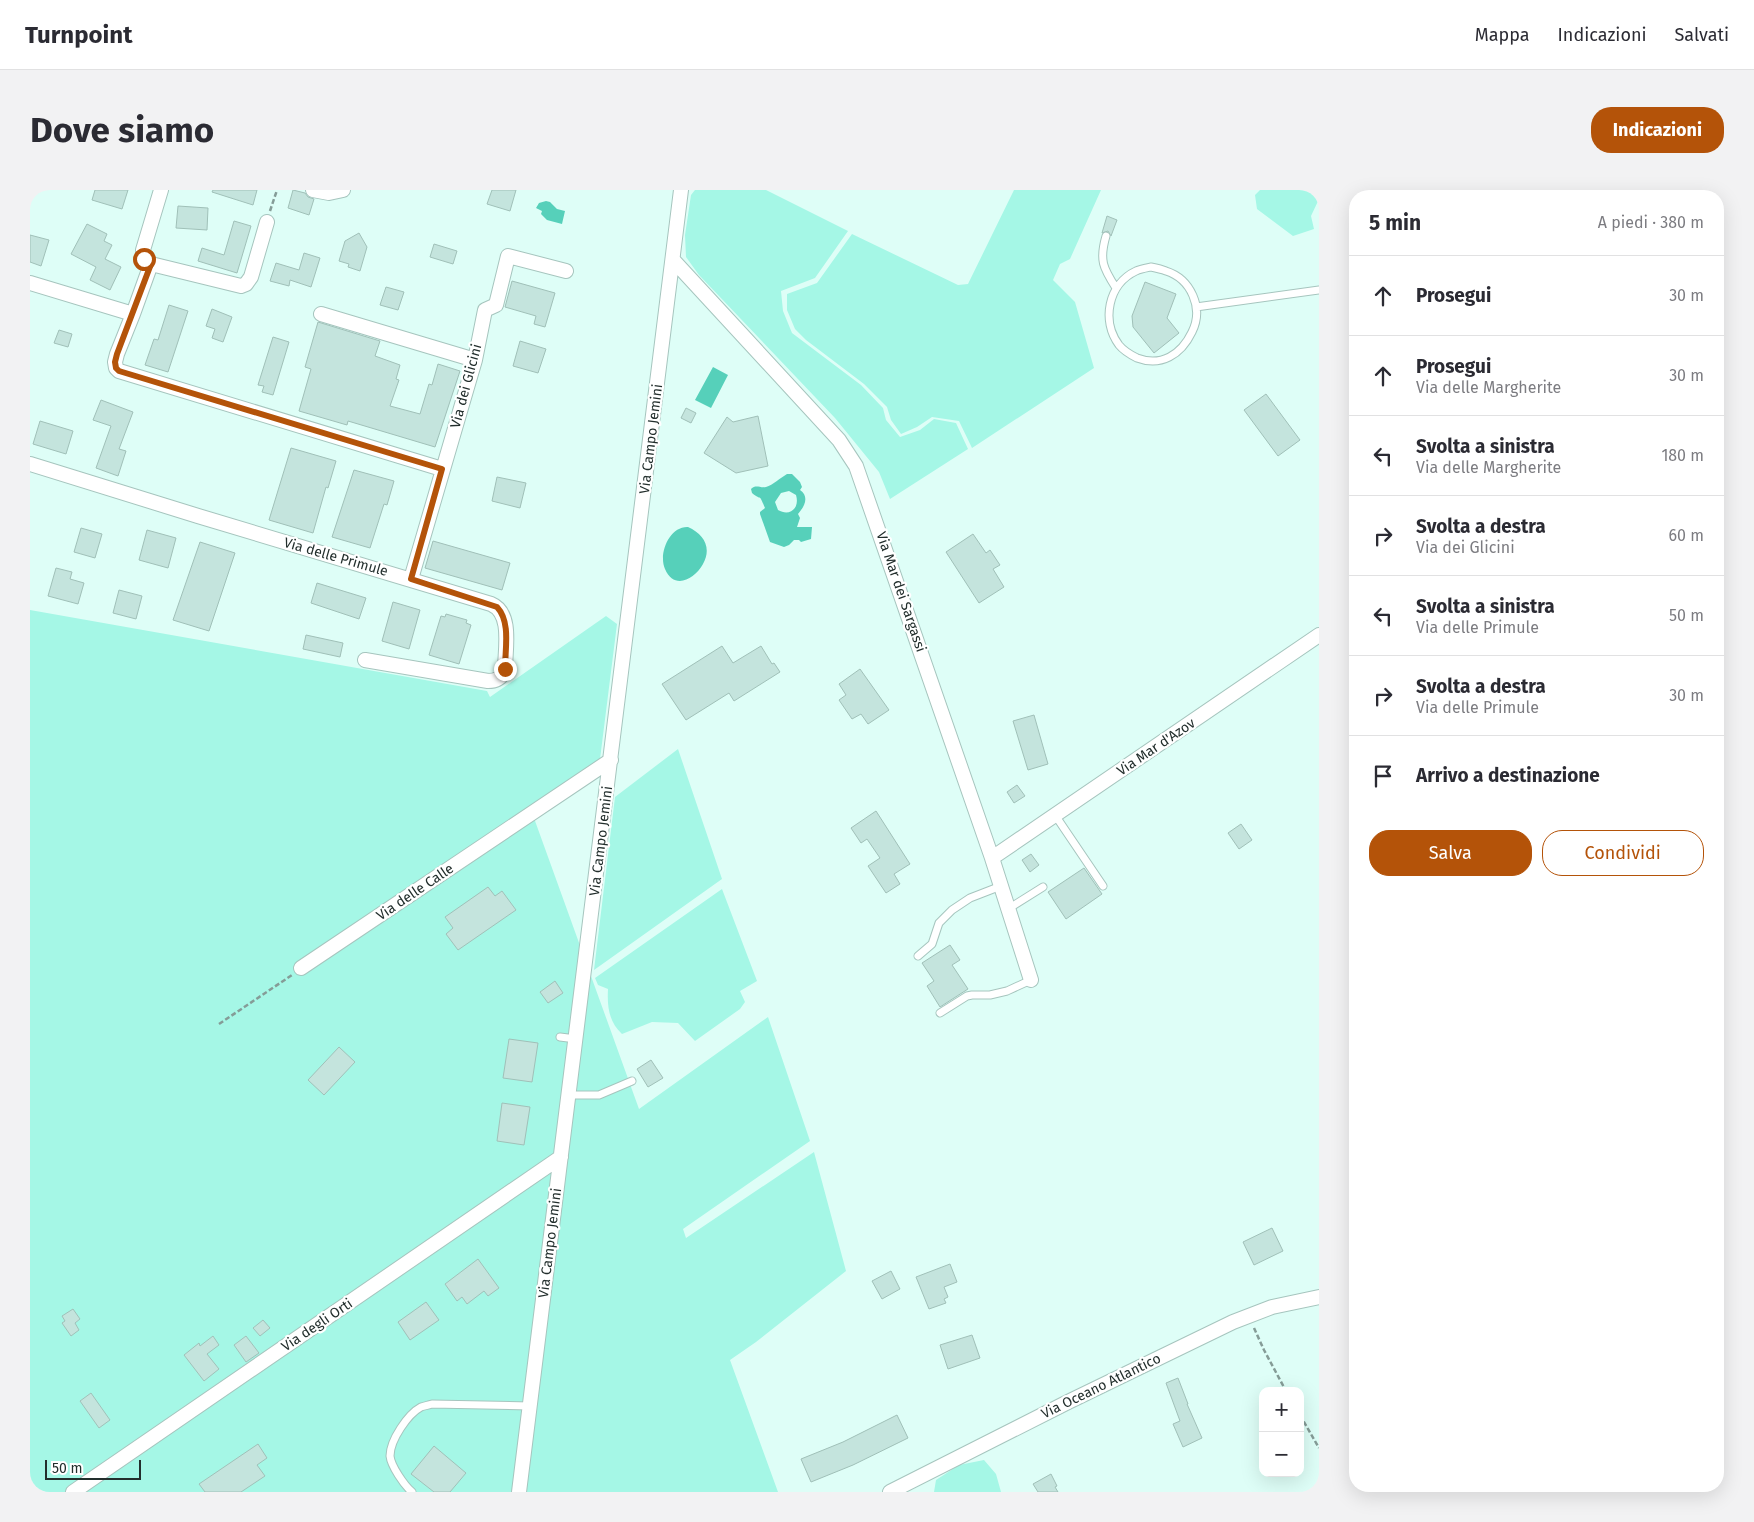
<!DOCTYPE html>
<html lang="it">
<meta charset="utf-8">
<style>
:root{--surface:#fff;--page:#f2f2f3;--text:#2b2b33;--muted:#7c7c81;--line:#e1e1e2;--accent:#b45309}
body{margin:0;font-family:"Fira Sans",sans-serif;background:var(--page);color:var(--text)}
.controls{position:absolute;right:15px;bottom:15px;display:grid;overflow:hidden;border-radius:10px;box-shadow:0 5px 20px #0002}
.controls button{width:45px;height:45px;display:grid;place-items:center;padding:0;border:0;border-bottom:1px solid var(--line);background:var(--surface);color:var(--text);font:25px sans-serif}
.scale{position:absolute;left:15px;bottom:12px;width:96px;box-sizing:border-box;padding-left:5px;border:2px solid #232f2d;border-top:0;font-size:14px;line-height:18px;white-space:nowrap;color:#232f2d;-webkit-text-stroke:4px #fff;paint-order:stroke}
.stop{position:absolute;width:15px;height:15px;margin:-11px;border:4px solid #b45309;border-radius:50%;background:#fff}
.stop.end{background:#b45309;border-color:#fff;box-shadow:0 1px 5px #0008}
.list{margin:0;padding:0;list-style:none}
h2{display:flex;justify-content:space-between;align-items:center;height:65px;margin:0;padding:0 20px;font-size:21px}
h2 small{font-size:16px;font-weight:400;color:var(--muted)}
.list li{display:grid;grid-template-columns:32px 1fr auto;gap:15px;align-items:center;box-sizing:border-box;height:80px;padding:0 20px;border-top:1px solid var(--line)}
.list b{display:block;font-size:19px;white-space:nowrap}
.list p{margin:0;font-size:16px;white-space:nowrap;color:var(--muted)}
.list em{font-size:16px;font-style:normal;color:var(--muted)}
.actions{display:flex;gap:10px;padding:15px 20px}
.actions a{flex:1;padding:11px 0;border:1px solid var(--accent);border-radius:20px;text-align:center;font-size:18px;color:var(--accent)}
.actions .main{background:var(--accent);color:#fff}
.icon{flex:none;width:28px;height:28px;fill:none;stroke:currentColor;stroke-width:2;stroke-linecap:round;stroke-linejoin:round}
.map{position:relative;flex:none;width:1289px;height:1302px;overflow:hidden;border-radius:20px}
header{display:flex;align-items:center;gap:30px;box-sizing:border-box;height:70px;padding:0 25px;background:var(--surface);border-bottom:1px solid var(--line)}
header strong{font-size:24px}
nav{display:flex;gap:28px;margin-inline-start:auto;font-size:18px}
.intro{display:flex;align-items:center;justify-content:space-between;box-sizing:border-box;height:120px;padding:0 30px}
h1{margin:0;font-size:35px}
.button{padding:12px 22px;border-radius:20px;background:var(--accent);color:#fff;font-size:18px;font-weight:700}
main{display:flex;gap:30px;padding:0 30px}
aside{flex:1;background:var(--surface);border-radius:20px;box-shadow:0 5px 20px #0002}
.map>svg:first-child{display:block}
</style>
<header>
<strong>Turnpoint</strong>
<nav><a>Mappa</a><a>Indicazioni</a><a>Salvati</a></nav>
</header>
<div class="intro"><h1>Dove siamo</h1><a class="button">Indicazioni</a></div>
<main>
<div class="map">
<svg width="1289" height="1302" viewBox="0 0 1289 1302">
<rect width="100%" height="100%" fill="#defef7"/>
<path fill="#a5f7e6" d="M665,0H736L818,41L785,88L751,101L753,121L762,143L831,195L853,218L856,230L870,247L890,240L904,229L926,233L938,259L860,309L849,282L805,228L669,85L656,67L655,45L661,5Z
M984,0H1071L1040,69L1030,74L1023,90L1045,112L1064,178L942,258L929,231L902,227L887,237L871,244L861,230L857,217L834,194L776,150L765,139L757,120V104L787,93L822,44L928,95L938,94Z
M1230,0H1289V9L1281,26L1284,39L1263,46L1227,19L1225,5Z
M0,420L457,501L460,507L576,426L587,434L570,569L500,617L609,919L738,827L780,951L653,1039L656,1048L784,962L816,1081L726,1152L700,1170L748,1302H0Z
M648,559L692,689L564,780L585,607Z
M692,699L727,791L710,801L715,812L710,819L665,851L648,833L622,832L592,844C579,832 577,817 578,799L568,795L565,788Z
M954,1270L966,1284L971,1302H904L906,1290L929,1275Z"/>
<path fill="#56d0ba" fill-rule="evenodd" d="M516,11L520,12L527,19L535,21L532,34L517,30L511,24L512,21L506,18L509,13Z
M683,177L698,185L681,218L665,210Z
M757,284H762L770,292L772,297L770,300C780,307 774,317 768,324L770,328L767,337H782L781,349L771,352L769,350H764L759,355L754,357L740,352L730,324V322L735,318C728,302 733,312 722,303L721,299C726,294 729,298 736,297C743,295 750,288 757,284ZM759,301L766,305C770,318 760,327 748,320L745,312L751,303Z
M658,337C674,344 682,358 673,374C664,390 644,400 635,379C628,363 640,336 658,337Z"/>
<path fill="#c4e4dd" stroke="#a0c0b8" d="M65,0H98L92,19L62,10Z
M183,0H227L223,15L182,2Z
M263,0L275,3L278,7L284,9L279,25L258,18Z
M462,0H486L480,21L457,14Z
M148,16L178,18L177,40L146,38Z
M1077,26L1087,30L1081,46L1078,41L1072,43Z
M204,31L221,36L207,83L168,71L172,58L194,65Z
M57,34L77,44L74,51L82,55L75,69L91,77L80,100L60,90L66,77L41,64Z
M329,43L337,57L330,81L318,77L319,74L309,71L315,51Z
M0,45L19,50L11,76L0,72Z
M404,54L427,61L423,74L400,67Z
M274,63L290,68L281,97L260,90L259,96L240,91L246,73L269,80Z
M482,91L525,103L515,137L504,134L506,126L475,117Z
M1115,92L1146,104L1137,128L1149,143L1124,163L1103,137L1102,126Z
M356,97L374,102L368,120L350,115Z
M139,115L158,121L138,182L115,175L124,149L128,150Z
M182,119L202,127L193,152L182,148L185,139L176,136Z
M288,132L350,151L345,166L370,175L366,189L369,190L360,216L390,224L399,194L402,195L408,174L430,181L405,257L318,231L317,235L269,221L281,179L275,177Z
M29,140L42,144L38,157L24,153Z
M243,147L259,152L243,205L232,202L234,196L228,195Z
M490,151L516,159L508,183L483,176Z
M1236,204L1270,250L1248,266L1214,220Z
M71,210L103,222L89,259L96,261L88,286L66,278L81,236L63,230Z
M656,218L666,223L661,233L651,228Z
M728,226L738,276L706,283L674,263L697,227L703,232Z
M10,231L43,241L36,264L3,254Z
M261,258L306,271L298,298L296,297L283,343L239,330Z
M324,280L364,291L357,315L354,314L340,358L302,347Z
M467,287L496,293L490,318L462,311Z
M51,338L72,344L65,368L44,362Z
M117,340L146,348L138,378L109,370Z
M943,344L956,363L960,360L970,375L963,379L974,397L949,413L916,362Z
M403,351L480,373L472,400L395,378Z
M170,352L205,363L179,441L143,430Z
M26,378L42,382L40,389L54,393L48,414L18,406Z
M287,393L336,408L329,429L281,413Z
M89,400L112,406L106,429L83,423Z
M363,412L390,420L379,459L352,451Z
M416,424L437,430L436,433L441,435L429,474L399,465L411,426L415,427Z
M276,445L313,453L310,467L273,459Z
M692,456L703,473L731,456L742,474L744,473L750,482L704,511L699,503L656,530L632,494Z
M830,479L859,520L838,534L831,524L822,529L809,510L816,505L809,494Z
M1004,525L1018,574L998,580L983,531Z
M987,595L995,606L984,613L977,602Z
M846,621L880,674L864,684L870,694L856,703L838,676L850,668L837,649L831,653L821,638Z
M1211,634L1222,650L1209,659L1198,643Z
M1001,664L1009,675L1000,682L992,670Z
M1054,678L1072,704L1036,729L1018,702Z
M458,697L465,706L472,701L486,720L428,760L416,744L423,738L415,727Z
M920,755L930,770L922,775L938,799L910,817L897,796L904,791L892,773Z
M525,791L533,803L518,813L510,802Z
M479,849L508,853L502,892L473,888Z
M309,857L325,872L294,905L278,890Z
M621,870L633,888L618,897L607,879Z
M472,913L500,917L494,955L467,951Z
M1242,1038L1253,1061L1224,1075L1213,1052Z
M448,1069L469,1098L458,1106L454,1101L437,1114L432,1107L427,1111L415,1094Z
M920,1074L927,1092L914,1097L918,1107L914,1109L916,1113L899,1119L886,1087Z
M861,1081L870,1099L852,1109L842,1091Z
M396,1112L409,1130L380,1150L368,1132Z
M43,1119L50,1129L45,1133L49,1140L41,1146L32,1133L35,1131L32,1126Z
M233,1130L240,1138L230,1146L223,1138Z
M942,1145L950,1168L918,1179L910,1155Z
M183,1146L189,1155L177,1164L189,1179L174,1191L154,1165L169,1153L170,1156Z
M216,1146L229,1163L216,1172L204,1155Z
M1148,1188L1158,1214H1157L1172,1248L1153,1257L1143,1234L1150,1231L1136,1193Z
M61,1203L80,1230L69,1238L50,1211Z
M867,1225L878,1248L823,1275L781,1292L771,1269L813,1252Z
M228,1254L237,1268L227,1275L235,1286L211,1302H175L169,1294Z
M404,1256L436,1283L420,1302H404L381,1284Z
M1021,1284L1027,1296L1025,1297L1028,1302H1008L1003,1294Z"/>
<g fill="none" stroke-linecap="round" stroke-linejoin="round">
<g stroke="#a6c5be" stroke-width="9">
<path id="service" d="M1076,46C1069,70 1073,78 1086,98
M1121,77C1126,78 1131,79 1136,81C1161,89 1174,118 1162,142C1151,165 1131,177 1107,168C1101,165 1093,160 1089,155C1071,131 1078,94 1106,81C1110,79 1116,78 1121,77Z
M1166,117L1289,100
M1025,625L1073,696
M978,719L1013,697
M888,766L902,754L909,733L922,720L940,708L971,696
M910,823L937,806L942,805H960L977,801L1001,790
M530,847L546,849
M539,905H569L602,891
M382,1302C374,1295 361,1276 360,1266C360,1250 378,1224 391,1217C394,1216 399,1215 402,1214L500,1216"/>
</g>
<g stroke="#a6c5be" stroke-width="16">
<path id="minor" d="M131,0L113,60L114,69L121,74L211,96L216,94L221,87L237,32
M283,0L299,3L313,0
M643,70L809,250L826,276L962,668L1001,790
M0,93L103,124L87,164L85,172L86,178L89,181L412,279
M103,124L121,74
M291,124L445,170
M0,274L168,326L461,414C483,423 475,460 475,479C472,488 467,491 458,491L335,470
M381,389L445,170L455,120L466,115L478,66L536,81
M962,668L1289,445
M271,778L581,570
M43,1302L531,967
M489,1302L651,0
M860,1302L1038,1212L1203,1132L1242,1117L1289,1107"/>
</g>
<path stroke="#859c97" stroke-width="2.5" stroke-dasharray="5 2.5" stroke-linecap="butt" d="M240,21L247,0
M189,834L262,785
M1224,1138L1234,1160L1256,1201
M1270,1225L1289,1258"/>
<use href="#service" stroke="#fff" stroke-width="7"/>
<use href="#minor" stroke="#fff" stroke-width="14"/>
</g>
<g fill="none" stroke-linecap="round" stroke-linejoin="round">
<path stroke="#b45309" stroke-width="6" d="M114,69L121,74L87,164L85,172L86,178L89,181L412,279L381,389L467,417C481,432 475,459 475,479"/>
</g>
<g text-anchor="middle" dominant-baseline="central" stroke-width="4.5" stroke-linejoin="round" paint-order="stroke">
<g font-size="14" fill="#232f2d" stroke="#fff">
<text transform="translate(436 196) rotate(-75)">Via dei Glicini</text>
<text transform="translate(621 249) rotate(-83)">Via Campo Jemini</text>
<text transform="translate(306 367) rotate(16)">Via delle Primule</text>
<text transform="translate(871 402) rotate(71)">Via Mar dei Sargassi</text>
<text transform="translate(1126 557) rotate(-34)">Via Mar d'Azov</text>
<text transform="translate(571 651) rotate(-83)">Via Campo Jemini</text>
<text transform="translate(385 702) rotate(-34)">Via delle Calle</text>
<text transform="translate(520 1053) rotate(-83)">Via Campo Jemini</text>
<text transform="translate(287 1135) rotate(-34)">Via degli Orti</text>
<text transform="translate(1071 1196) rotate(-26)">Via Oceano Atlantico</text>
</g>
</g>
</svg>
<div class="controls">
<button>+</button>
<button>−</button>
</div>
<div class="scale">50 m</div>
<div class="stop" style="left:114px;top:69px"></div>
<div class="stop end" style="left:475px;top:479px"></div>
</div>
<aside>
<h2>5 min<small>A piedi · 380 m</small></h2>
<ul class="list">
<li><svg class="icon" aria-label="ahead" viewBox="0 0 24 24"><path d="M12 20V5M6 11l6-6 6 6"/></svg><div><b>Prosegui</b></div><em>30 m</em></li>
<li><svg class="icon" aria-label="ahead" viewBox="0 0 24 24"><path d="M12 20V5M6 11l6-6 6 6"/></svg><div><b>Prosegui</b><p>Via delle Margherite</p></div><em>30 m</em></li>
<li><svg class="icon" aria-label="left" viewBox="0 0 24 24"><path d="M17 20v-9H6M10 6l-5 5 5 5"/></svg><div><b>Svolta a sinistra</b><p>Via delle Margherite</p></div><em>180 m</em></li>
<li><svg class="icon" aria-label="right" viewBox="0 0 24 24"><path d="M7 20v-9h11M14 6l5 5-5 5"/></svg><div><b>Svolta a destra</b><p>Via dei Glicini</p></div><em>60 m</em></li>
<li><svg class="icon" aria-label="left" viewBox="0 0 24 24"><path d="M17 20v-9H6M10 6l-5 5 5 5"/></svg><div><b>Svolta a sinistra</b><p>Via delle Primule</p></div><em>50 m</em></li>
<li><svg class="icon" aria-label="right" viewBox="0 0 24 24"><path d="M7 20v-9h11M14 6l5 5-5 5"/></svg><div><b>Svolta a destra</b><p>Via delle Primule</p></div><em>30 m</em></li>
<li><svg class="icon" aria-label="arrive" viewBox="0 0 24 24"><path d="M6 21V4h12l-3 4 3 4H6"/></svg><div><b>Arrivo a destinazione</b></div></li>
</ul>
<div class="actions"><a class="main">Salva</a><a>Condividi</a></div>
</aside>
</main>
